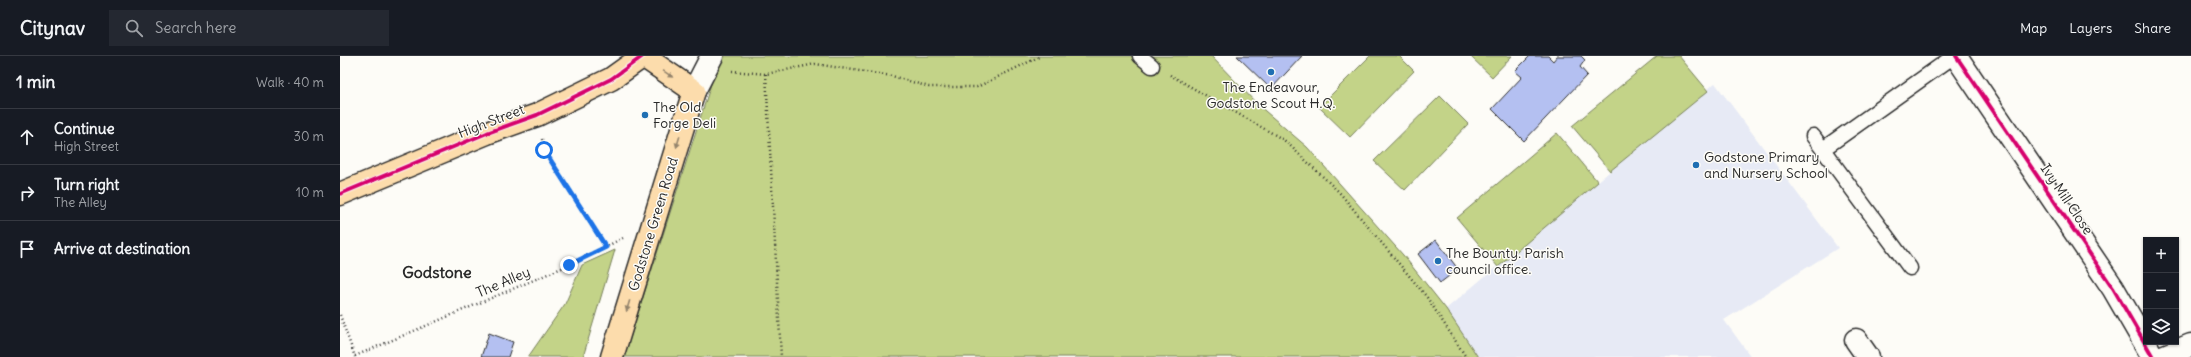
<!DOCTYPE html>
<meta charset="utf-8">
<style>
:root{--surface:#171b24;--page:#242831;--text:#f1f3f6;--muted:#9ea1a6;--line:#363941}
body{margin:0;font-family:Delius,sans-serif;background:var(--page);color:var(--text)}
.controls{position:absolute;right:12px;bottom:12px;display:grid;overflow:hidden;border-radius:0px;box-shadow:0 1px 3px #0004}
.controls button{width:36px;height:36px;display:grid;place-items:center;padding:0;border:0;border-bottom:1px solid var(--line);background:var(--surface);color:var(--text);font:20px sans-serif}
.stop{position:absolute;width:12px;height:12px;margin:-9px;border:3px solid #1a73e8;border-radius:50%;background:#fff}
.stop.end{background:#1a73e8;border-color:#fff;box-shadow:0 1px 4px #0008}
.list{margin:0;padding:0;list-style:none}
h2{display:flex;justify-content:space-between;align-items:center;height:52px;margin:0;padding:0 16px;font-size:17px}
h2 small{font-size:13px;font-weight:400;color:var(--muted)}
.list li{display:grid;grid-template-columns:26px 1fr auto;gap:12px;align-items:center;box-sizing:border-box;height:56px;padding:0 16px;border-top:1px solid var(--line)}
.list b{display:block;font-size:15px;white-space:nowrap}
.list p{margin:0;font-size:13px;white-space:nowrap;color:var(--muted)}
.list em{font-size:13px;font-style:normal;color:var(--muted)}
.icon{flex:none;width:22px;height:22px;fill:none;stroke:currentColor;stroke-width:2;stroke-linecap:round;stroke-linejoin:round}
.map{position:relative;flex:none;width:1851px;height:301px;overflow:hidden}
header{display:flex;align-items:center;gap:24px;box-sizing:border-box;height:56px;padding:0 20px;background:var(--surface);border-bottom:1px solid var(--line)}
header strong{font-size:19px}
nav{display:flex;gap:22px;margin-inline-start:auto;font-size:14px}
.search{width:280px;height:36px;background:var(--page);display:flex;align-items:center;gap:10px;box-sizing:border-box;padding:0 14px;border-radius:0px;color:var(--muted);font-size:15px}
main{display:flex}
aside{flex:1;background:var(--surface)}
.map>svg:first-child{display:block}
</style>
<header>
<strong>Citynav</strong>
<div class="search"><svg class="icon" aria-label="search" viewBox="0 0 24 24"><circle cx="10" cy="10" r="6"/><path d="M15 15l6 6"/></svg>Search here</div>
<nav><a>Map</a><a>Layers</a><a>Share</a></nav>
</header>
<main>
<aside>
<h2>1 min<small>Walk · 40 m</small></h2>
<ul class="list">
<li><svg class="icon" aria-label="ahead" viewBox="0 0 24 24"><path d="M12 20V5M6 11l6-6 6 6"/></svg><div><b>Continue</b><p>High Street</p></div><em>30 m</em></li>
<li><svg class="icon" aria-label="right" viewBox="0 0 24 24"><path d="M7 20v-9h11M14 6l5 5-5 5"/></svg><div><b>Turn right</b><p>The Alley</p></div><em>10 m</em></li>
<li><svg class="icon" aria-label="arrive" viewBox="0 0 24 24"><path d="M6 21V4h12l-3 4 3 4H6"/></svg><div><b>Arrive at destination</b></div></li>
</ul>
</aside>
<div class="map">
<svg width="1851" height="301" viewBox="0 0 1851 301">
<rect width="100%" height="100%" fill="#fdfcf7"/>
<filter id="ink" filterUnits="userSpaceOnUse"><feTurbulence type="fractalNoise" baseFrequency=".025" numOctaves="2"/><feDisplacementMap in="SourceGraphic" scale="8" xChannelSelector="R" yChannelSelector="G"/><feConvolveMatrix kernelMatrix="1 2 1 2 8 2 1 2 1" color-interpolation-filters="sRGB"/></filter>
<g filter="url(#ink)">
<path fill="#e7eaf5" d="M1375,27L1498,192L1384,264L1411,301H1138L1106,253Z"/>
<path fill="#c3d388" stroke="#777f5a" d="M380,0H871L918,49L967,91L1063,199L1106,253L1138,301H284Z
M1030,0H1059L1074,15L1010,81L979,51Z
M1130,0H1172L1152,21Z
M1317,0H1339L1368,35L1270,115L1232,70Z
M1100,40L1128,68L1065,134L1034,105Z
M1217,77L1258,126L1158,211L1117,162Z
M275,194L243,301H188L225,248L242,209Z"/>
<path fill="#b4c0f1" stroke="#2b2b2b" d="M897,0H962L931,33Z
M1190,0H1208L1213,5L1217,0H1241L1245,4L1240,11L1247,19L1184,85L1152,53L1182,21L1175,15Z
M1096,184L1118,213L1100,227L1078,198Z
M149,277L173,286L168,301H141Z"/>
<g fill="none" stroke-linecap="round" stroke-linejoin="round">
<g stroke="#2b2b2b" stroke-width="17">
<path id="lane" d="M800,0L812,10
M1473,80L1570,212
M1483,93L1614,0"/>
</g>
<g stroke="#2b2b2b" stroke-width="25">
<path id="street" d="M1616,0L1773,232L1813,301
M1516,284L1528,301
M1822,301L1851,289"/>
</g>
<g stroke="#2b2b2b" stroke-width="25">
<path id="secondary" d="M354,35L372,0"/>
</g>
<g stroke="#2b2b2b" stroke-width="25">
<path id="primary" d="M0,138L147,77L197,59L271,23L303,0L354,35L272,301"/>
</g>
<path stroke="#2b2b2b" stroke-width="2.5" stroke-dasharray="1 3" stroke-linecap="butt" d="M392,15L426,18L475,8L552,20L589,31H637L701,0
M426,18L441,301
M830,19L944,84L999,136L1086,240L1126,301
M202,83L204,94L266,191
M0,259L15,301
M15,300L229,209L283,182"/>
<use href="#lane" stroke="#fdfcf7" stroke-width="14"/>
<use href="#street" stroke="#fdfcf7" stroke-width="22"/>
<use href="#secondary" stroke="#fdfcf7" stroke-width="22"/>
<use href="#primary" stroke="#fcdcac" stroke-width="22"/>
<g stroke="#fdfcf7" stroke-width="6">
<path id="cycleway" d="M1616,0L1773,232L1813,301
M0,138L147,77L197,59L271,23L303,0"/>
</g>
<use href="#cycleway" stroke="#d6006c" stroke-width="4"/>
</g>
<defs><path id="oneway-solid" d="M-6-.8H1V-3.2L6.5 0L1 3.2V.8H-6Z"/></defs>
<g fill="#94846c">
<use href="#oneway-solid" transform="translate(328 18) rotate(34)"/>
<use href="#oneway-solid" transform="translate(338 86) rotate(107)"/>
<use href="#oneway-solid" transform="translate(288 250) rotate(107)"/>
</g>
</g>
<g fill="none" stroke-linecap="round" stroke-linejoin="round" filter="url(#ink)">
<path stroke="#1a73e8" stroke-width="5" d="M204,94L266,191L229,209"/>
</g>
<g fill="#1f6fb2" stroke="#fdfcf7" stroke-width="1.5">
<circle cx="931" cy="16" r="4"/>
<circle cx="305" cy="59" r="4"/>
<circle cx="1356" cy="109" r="4"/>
<circle cx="1098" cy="205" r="4"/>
</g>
<g text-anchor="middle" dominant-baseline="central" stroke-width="3" stroke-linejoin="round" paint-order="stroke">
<g font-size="14" fill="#2b2b2b" stroke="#fdfcf7" text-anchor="start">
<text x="931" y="31" text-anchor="middle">The Endeavour,<tspan x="931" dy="16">Godstone Scout H.Q.</tspan></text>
<text x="313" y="51">The Old<tspan x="313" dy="16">Forge Deli</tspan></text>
<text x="1364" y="101">Godstone Primary<tspan x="1364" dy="16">and Nursery School</tspan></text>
<text x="1106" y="197">The Bounty. Parish<tspan x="1106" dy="16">council office.</tspan></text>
</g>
<g font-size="14" fill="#2b2b2b" stroke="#fdfcf7">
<text transform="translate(151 65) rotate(-21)">High Street</text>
<text transform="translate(1727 143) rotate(56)">Ivy Mill Close</text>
<text transform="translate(313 168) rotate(-73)">Godstone Green Road</text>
<text transform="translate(163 226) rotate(-23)">The Alley</text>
</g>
<g font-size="16" font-weight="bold" fill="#2b2b2b" stroke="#fdfcf7">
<text x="97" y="216">Godstone</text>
</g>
</g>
</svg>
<div class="controls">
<button>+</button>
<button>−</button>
<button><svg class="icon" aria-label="layers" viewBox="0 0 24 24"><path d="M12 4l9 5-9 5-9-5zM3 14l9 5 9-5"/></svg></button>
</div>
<div class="stop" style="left:204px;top:94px"></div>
<div class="stop end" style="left:229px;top:209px"></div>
</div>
</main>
